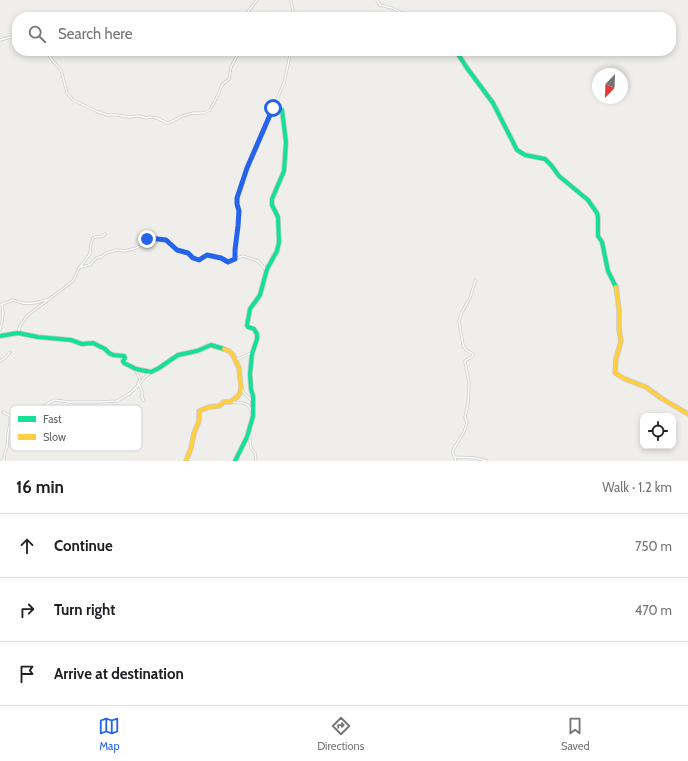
<!DOCTYPE html>
<meta charset="utf-8">
<style>
:root{--surface:#fff;--page:#f6f6f6;--text:#202124;--muted:#757577;--line:#e0e0e0;--accent:#2563eb}
body{margin:0;font-family:Cabin,sans-serif;background:var(--page);color:var(--text)}
.controls{position:absolute;right:12px;bottom:12px;display:grid;overflow:hidden;border-radius:8px;box-shadow:0 2px 6px #0003}
.controls button{width:36px;height:36px;display:grid;place-items:center;padding:0;border:0;border-bottom:1px solid var(--line);background:var(--surface);color:var(--text);font:20px sans-serif}
.compass{position:absolute;left:592px;top:68px;width:36px;height:36px;border-radius:50%;background:var(--surface);box-shadow:0 2px 6px #0003;rotate:203deg}
.stop{position:absolute;width:12px;height:12px;margin:-9px;border:3px solid #2563eb;border-radius:50%;background:#fff}
.stop.end{background:#2563eb;border-color:#fff;box-shadow:0 1px 4px #0008}
.list{margin:0;padding:0;list-style:none}
h2{display:flex;justify-content:space-between;align-items:center;height:52px;margin:0;padding:0 16px;font-size:17px}
h2 small{font-size:13px;font-weight:400;color:var(--muted)}
.list li{display:grid;grid-template-columns:26px 1fr auto;gap:12px;align-items:center;box-sizing:border-box;height:64px;padding:0 16px;border-top:1px solid var(--line)}
.list b{display:block;font-size:15px;white-space:nowrap}
.list em{font-size:13px;font-style:normal;color:var(--muted)}
.icon{flex:none;width:22px;height:22px;fill:none;stroke:currentColor;stroke-width:2;stroke-linecap:round;stroke-linejoin:round}
.map{position:relative;flex:none;width:688px;height:461px;overflow:hidden}
.search{position:absolute;background:var(--surface);box-shadow:0 2px 6px #0003;left:12px;right:12px;top:12px;height:44px;display:flex;align-items:center;gap:10px;box-sizing:border-box;padding:0 14px;border-radius:16px;color:var(--muted);font-size:15px}
.sheet{height:244px;background:var(--surface)}
nav{display:flex;justify-content:space-around;align-items:center;box-sizing:border-box;height:56px;border-top:1px solid var(--line);background:var(--surface);font-size:11px;color:var(--muted)}
nav a{display:grid;justify-items:center;gap:2px}
nav .on{color:var(--accent)}
.map>svg:first-child{display:block}
</style>
<div class="map">
<svg width="688" height="461" viewBox="0 0 688 461">
<rect width="100%" height="100%" fill="#efeeea"/>
<g fill="none" stroke-linecap="round" stroke-linejoin="round">
<g stroke="#cbcccc" stroke-width="3">
<path id="street" d="M291,0L294,17
M377,0L380,5L392,8L410,17
M244,17L257,0
M0,40L11,37L13,34L17,35
M46,51L52,60L61,70L67,93L73,100L96,111L107,115H116L130,117L139,116L146,118L149,117L157,118L167,123L171,122L182,116L193,113H204L210,110L217,97L222,85L229,79L231,67L237,56L238,51
M235,259V250L238,227L239,211L237,203V198L247,168L284,83L291,51
M80,267L90,265L94,260L98,257H101L106,253L117,250L125,251L136,248L142,245L145,241L149,238L166,240L177,250L188,253L191,256L199,260L207,255L221,258L228,261L243,256L258,261L266,270
M0,305L13,300C21,303 25,304 33,303C38,303 42,300 47,300
M0,330C3,321 4,314 2,305
M18,333L20,326L28,315L73,281L79,268L90,254L91,244L93,238C97,235 101,239 105,234
M236,360L251,353
M0,361L5,358L10,352
M135,369L140,379L138,383V385
M139,384L142,392V398L144,401
M242,389L244,393L252,401
M230,402L243,403L248,405L252,412
M3,412L10,416L19,415L39,409L54,400L70,402H98L117,401L129,394L139,385L144,378L150,373
M249,434L251,448L255,453L256,461
M454,457L475,458L487,461
M2,461L4,460C4,454 5,452 7,447C8,443 7,439 8,434C9,426 11,425 10,416
M456,461L453,454V450L464,432L467,423L465,417L468,404L469,384L465,361C467,358 471,359 473,356V354L466,350L463,345L459,321L462,312L470,298L475,282V280"/>
</g>
<g stroke="#cacacb" stroke-width="5.5">
<path id="fast" d="M456,51L467,68L493,103L517,150L525,155L545,159L551,165L559,176L588,200L597,213L598,217V236L602,242L608,271L616,287
M0,336L18,333L38,337L71,340L82,344L93,343L105,349L109,353L113,355L124,356L125,358L123,361L124,363L136,369L151,372L159,368L178,355L197,351L211,345L224,349
M235,461L247,437L253,416V396L251,389L250,374L252,354L257,339V334L254,329L248,327L247,325L250,309L260,295L267,269L277,251L279,242L278,217L272,205V199L284,171L286,142L282,110"/>
</g>
<g stroke="#cacacb" stroke-width="5.5">
<path id="slow" d="M616,287L619,309V329L621,341L616,359L615,373L625,379L646,387L661,398L688,414
M186,461L191,448L194,433L199,421V411L209,407L219,406L224,402H230L237,397L240,393L241,387L239,368L233,355L229,351L224,349"/>
</g>
<use href="#street" stroke="#fdfcfc" stroke-width="1.5"/>
<use href="#fast" stroke="#16e098" stroke-width="4"/>
<use href="#slow" stroke="#ffcf43" stroke-width="4"/>
</g>
<g fill="none" stroke-linecap="round" stroke-linejoin="round">
<path stroke="#2563eb" stroke-width="5" d="M147,239L149,238L166,240L177,250L188,253L193,258L199,260L207,255L221,258L228,262L235,259V250L238,226L239,211L237,204V198L247,168L273,108"/>
</g>
<rect x="10" y="405" width="132" height="46" rx="6" fill="#fff" stroke="#cfd0d2" stroke-width="1"/>
<rect x="18" y="416" width="18" height="6" fill="#16e098"/>
<rect x="18" y="434" width="18" height="6" fill="#ffcf43"/>
<g font-size="11" fill="#5f6368">
<text x="43" y="423">Fast</text>
<text x="43" y="441">Slow</text>
</g>
</svg>
<div class="controls">
<button><svg class="icon" aria-label="locate" viewBox="0 0 24 24"><circle cx="12" cy="12" r="6"/><path d="M12 2v4M12 18v4M2 12h4M18 12h4"/></svg></button>
</div>
<svg class="compass" viewBox="-18 -18 36 36"><path d="M0-13l5 13h-10z" fill="#e53935"/><path d="M0 13l5-13h-10z" fill="#757577"/></svg>
<div class="stop" style="left:273px;top:108px"></div>
<div class="stop end" style="left:147px;top:239px"></div>
<div class="search"><svg class="icon" aria-label="search" viewBox="0 0 24 24"><circle cx="10" cy="10" r="6"/><path d="M15 15l6 6"/></svg>Search here</div>
</div>
<section class="sheet">
<h2>16 min<small>Walk · 1.2 km</small></h2>
<ul class="list">
<li><svg class="icon" aria-label="ahead" viewBox="0 0 24 24"><path d="M12 20V5M6 11l6-6 6 6"/></svg><div><b>Continue</b></div><em>750 m</em></li>
<li><svg class="icon" aria-label="right" viewBox="0 0 24 24"><path d="M7 20v-9h11M14 6l5 5-5 5"/></svg><div><b>Turn right</b></div><em>470 m</em></li>
<li><svg class="icon" aria-label="arrive" viewBox="0 0 24 24"><path d="M6 21V4h12l-3 4 3 4H6"/></svg><div><b>Arrive at destination</b></div></li>
</ul>
</section>
<nav>
<a class="on"><svg class="icon" aria-label="map" viewBox="0 0 24 24"><path d="M3 6l6-2 6 2 6-2v14l-6 2-6-2-6 2zM9 4v14M15 6v14"/></svg>Map</a>
<a><svg class="icon" aria-label="directions" viewBox="0 0 24 24"><path d="M12 3l9 9-9 9-9-9zM9 14v-3h6M13 9l2 2-2 2"/></svg>Directions</a>
<a><svg class="icon" aria-label="saved" viewBox="0 0 24 24"><path d="M7 4h10v16l-5-4-5 4z"/></svg>Saved</a>
</nav>
